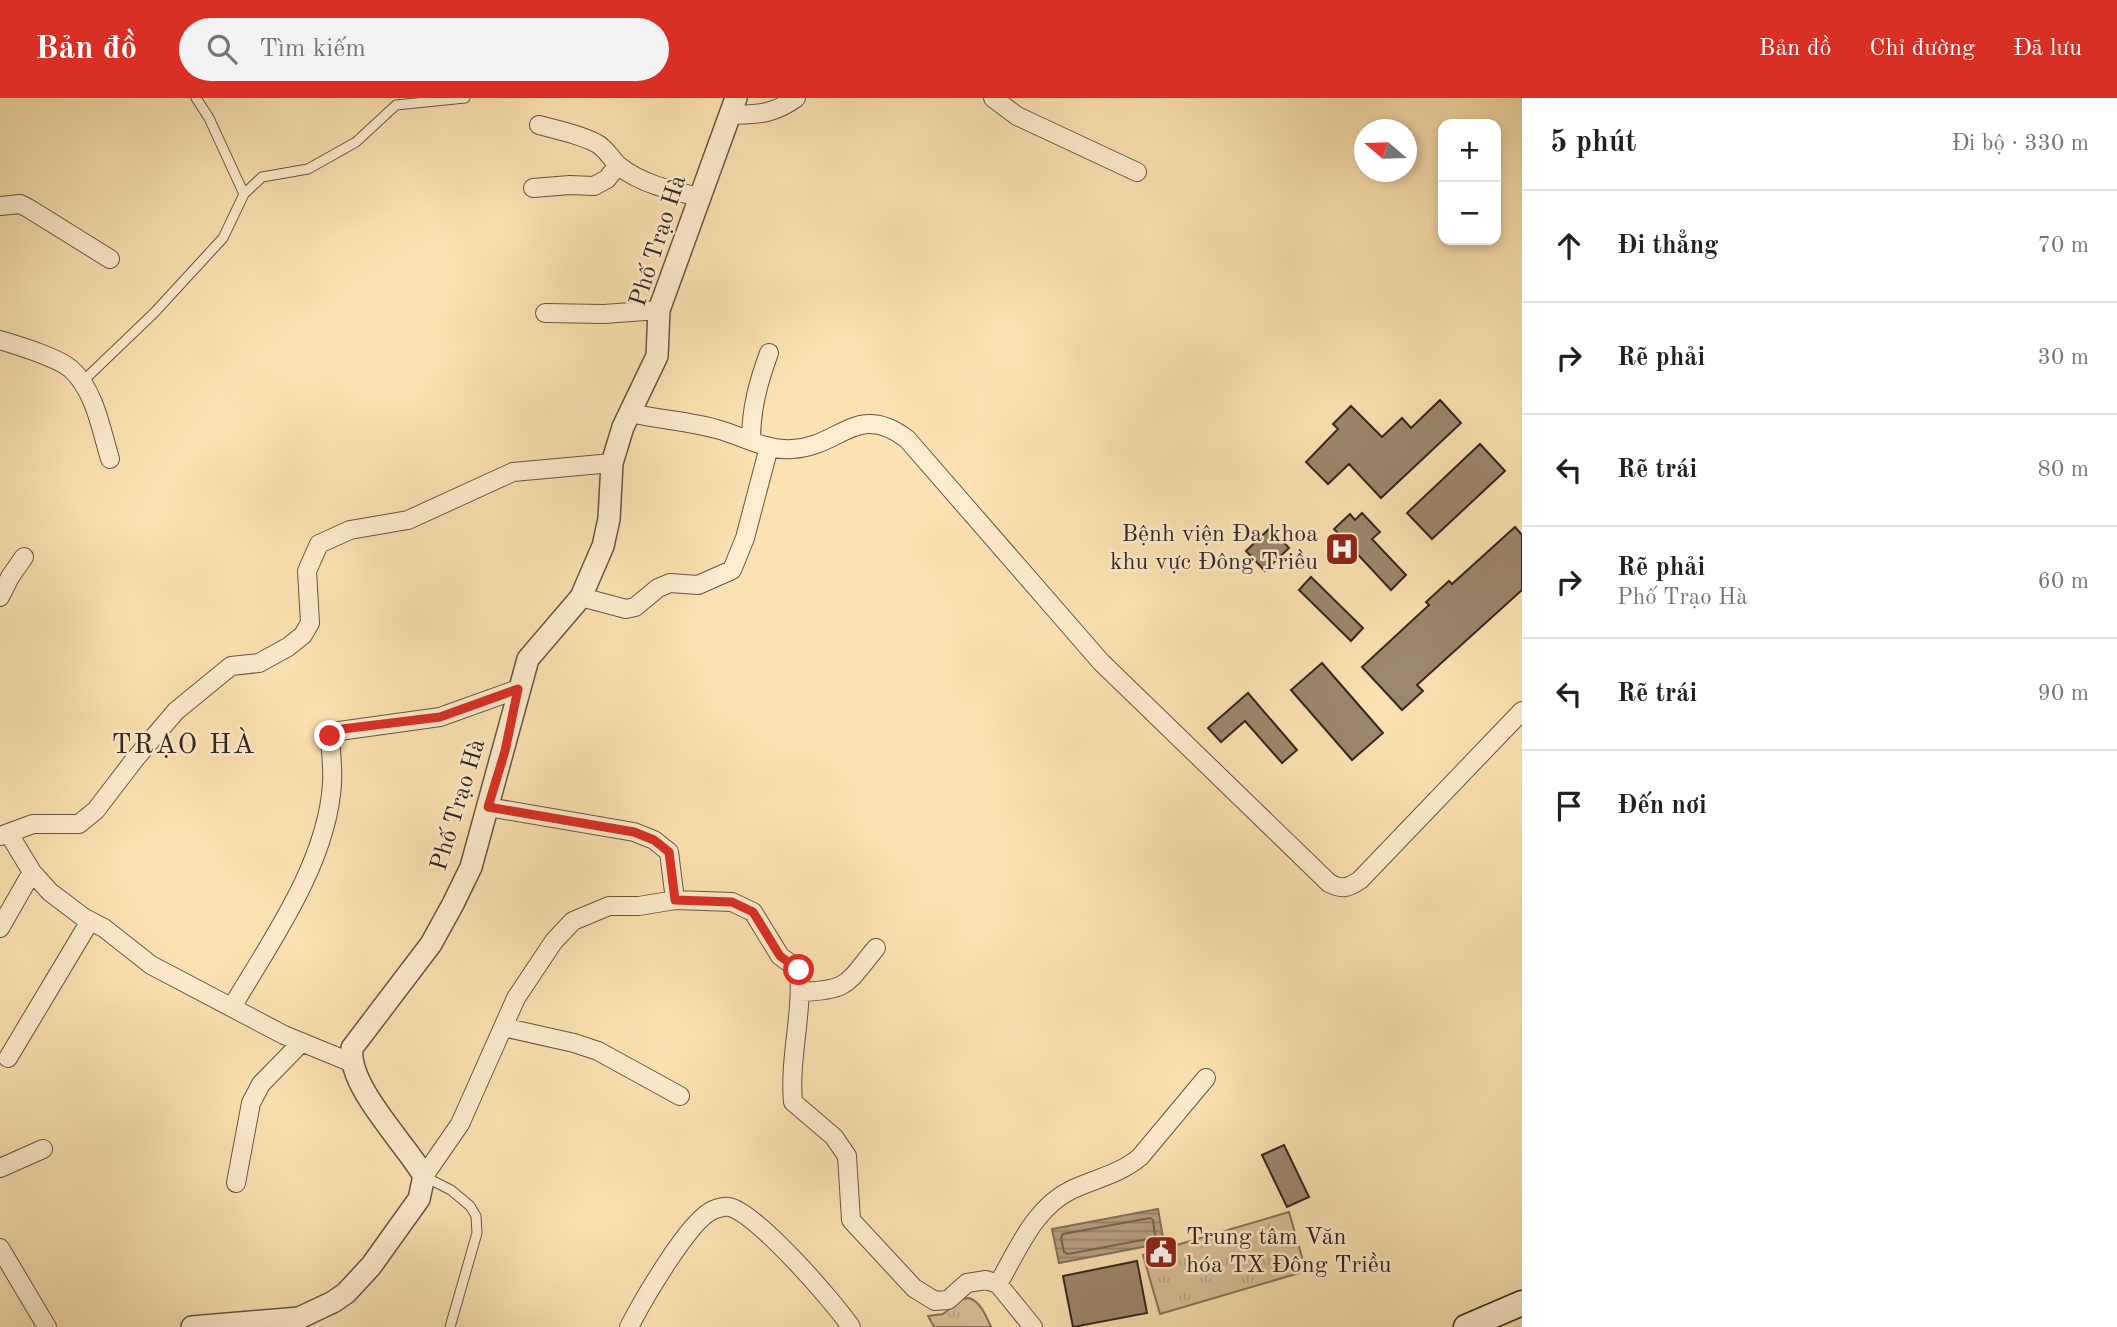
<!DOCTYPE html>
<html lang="vi">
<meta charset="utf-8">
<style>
:root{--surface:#fff;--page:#f2f2f2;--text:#202124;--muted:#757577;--line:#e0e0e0;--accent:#d93025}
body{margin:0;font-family:"Old Standard TT",serif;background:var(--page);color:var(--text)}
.controls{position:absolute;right:21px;top:21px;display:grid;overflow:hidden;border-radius:14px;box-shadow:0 4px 10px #0003}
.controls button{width:63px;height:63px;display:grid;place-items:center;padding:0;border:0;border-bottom:2px solid var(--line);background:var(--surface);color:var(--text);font:35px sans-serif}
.compass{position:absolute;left:1354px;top:21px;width:63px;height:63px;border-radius:50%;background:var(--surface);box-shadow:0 4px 10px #0003;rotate:289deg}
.stop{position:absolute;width:21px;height:21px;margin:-16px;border:5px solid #d93025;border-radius:50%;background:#fff}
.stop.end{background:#d93025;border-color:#fff;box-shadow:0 2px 7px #0008}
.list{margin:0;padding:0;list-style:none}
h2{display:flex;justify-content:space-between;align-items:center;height:91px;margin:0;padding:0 28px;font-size:30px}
h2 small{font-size:23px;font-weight:400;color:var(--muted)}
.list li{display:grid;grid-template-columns:46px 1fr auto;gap:21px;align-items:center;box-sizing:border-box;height:112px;padding:0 28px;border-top:2px solid var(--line)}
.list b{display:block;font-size:26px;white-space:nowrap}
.list p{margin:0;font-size:23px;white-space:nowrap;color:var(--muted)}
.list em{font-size:23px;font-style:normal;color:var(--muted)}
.icon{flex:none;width:38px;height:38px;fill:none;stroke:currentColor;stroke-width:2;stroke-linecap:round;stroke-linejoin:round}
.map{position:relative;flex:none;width:1522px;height:1229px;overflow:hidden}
header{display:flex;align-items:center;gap:42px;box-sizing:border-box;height:98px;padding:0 35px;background:var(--accent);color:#fff}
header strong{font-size:33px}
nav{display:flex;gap:38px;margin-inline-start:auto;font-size:24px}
.search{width:490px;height:63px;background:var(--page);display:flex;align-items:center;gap:18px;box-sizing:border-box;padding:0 24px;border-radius:38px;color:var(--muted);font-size:26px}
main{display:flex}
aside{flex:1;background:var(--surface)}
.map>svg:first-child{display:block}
</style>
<header>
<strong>Bản đồ</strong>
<div class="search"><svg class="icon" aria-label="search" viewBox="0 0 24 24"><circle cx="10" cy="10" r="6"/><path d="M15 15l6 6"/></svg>Tìm kiếm</div>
<nav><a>Bản đồ</a><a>Chỉ đường</a><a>Đã lưu</a></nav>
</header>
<main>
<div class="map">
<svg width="1522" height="1229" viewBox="0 0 1522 1229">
<defs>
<pattern id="park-tufts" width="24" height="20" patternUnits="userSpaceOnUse" patternTransform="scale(1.75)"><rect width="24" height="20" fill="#dac299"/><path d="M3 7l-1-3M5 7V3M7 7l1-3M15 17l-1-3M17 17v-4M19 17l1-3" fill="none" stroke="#bca784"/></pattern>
<pattern id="water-rules" width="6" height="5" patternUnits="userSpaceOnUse" patternTransform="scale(1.75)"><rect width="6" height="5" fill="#b8a281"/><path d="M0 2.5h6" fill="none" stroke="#968469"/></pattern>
</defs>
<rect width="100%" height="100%" fill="#fce2b2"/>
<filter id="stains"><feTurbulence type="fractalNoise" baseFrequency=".00286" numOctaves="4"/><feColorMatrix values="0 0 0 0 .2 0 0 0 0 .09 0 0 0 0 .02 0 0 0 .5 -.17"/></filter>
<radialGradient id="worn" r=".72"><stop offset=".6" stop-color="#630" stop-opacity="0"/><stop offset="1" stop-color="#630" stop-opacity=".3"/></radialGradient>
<path fill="url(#park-tufts)" stroke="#86745d" stroke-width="2" d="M1289,1114L1306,1173L1160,1216L1143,1157Z
M969,1200C981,1204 986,1218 991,1229H934L928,1218L943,1216L962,1201Z"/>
<path fill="url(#water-rules)" stroke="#83715b" stroke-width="2" d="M1158,1111L1164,1145L1059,1165L1052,1131Z"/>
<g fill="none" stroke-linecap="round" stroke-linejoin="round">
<path stroke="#766451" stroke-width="2" d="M1150,1120L1153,1122L1155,1137L1153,1140L1068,1156L1064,1154L1061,1140L1063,1136Z"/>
</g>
<path fill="#9c886c" stroke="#332721" stroke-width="2" d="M1440,302L1461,325L1381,400L1349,366L1328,386L1306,364L1338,331L1333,326L1351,308L1382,339L1402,320L1411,330Z
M1480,346L1505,373L1432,441L1407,415Z
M1362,415L1380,434L1372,441L1406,477L1391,492L1334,431L1350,416L1355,422Z
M1515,429L1522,437V492L1417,587L1423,593L1402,612L1362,569L1429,507L1426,504L1449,483L1452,486Z
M1270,430L1289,450L1265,473L1246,453Z
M1311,479L1363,530L1351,543L1299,492Z
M1322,565L1383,635L1352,662L1291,592Z
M1248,595L1297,652L1282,665L1245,623L1221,644L1208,630Z
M1284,1047L1309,1099L1287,1109L1262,1057Z
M1137,1163L1147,1215L1073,1229L1063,1178Z"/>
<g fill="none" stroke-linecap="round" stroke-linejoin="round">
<g stroke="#655645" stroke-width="11">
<path id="service" d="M196,0L209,20L244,96
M81,285L154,215L223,140L244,96L262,79L308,71L356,44L396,7L465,0
M425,1079L451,1092L470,1108L476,1118L477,1135L450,1229"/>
</g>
<g stroke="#655645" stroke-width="20">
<path id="minor" d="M993,0L1017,18L1137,74
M730,17C758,16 772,17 796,0
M539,27C558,32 579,36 596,45C606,50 611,61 619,68C641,86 673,93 699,99
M533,90L570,87L594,88L607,81L618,67
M0,108L20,106L28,110L110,161
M545,215L604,216L659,212
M0,242C19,248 57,259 71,271C95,293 101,331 110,361
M630,315C660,322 691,323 720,332C744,339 767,353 792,351C840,349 857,303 907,341L1101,564L1329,785C1342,792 1348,790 1360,782L1522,613
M751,343C751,311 758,285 769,255
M0,499L10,479L24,459
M581,499L626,511L635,509L658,490L670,485L698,487L732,472L745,440L769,349
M488,709L634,734L654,742L669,754L675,802L732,804L753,814L780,858L799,872C803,916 789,960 793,1004L834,1039L847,1058L851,1122L914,1190L935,1203L948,1202L967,1185L986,1182L998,1186L1033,1229
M9,736L32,774L50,794L83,819L104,830L151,867L284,937L350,964
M0,738L33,726H79L96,712L135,661L176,613L231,568L259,565L288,549L303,537L310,525L307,473L319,446L350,432L408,422L513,374L612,365
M0,830L32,774
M801,894C850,892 846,886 876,850
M232,909C271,843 327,765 332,686C333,670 331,655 330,638L332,634L440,619L518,591
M503,929L574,945L598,953L680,998
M8,960L90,823
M0,1070L43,1051
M424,1078L460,1026L516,900L554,843L573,823L609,808H639L675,802
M236,1085L251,1005L261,986L302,944
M0,1150L47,1229
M998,1186C1018,1152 1034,1110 1071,1092C1094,1081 1120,1076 1140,1059L1206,980
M629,1229C642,1204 689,1122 713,1112C718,1110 724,1108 729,1109C756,1114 834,1204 851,1229"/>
</g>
<g stroke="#655645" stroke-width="24">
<path id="tertiary" d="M192,1229L299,1220L333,1204L346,1195L371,1168L419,1101L424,1078C405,1045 347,988 352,950L431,846L453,806L471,769L528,561L581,499L603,448L609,421L612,365L623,329L657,258L659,212L736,0"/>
</g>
<g stroke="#332721" stroke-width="27">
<path id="secondary" d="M1466,1229L1522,1205"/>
</g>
<use href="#service" stroke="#fdeccd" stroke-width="9"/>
<use href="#minor" stroke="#fdeccd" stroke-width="18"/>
<use href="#tertiary" stroke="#fdeccd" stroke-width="21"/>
<use href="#secondary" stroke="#fdeccd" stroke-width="24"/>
</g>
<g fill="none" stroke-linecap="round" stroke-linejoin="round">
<path stroke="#d93025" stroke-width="9" d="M330,638L334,632L440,619L518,591L505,653L488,709L634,734L654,742L669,754L675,802L732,804L753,814L780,858L799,872"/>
</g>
<defs>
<g id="hospital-square" transform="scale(1.75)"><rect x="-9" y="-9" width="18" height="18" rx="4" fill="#8f2418" stroke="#fdeccd"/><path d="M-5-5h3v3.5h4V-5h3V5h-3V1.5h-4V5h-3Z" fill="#fff"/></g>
<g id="civic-square" transform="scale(1.75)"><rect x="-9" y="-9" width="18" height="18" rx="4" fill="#8f2418" stroke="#fdeccd"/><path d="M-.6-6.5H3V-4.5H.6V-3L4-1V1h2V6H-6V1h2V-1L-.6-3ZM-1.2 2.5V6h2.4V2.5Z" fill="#fff"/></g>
</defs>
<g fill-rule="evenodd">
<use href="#hospital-square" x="1342" y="451"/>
<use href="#civic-square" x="1161" y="1154"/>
</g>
<g text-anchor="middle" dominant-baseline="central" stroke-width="5" stroke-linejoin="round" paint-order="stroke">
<g font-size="24" fill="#332721" stroke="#fdeccd">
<text transform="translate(659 143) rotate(-72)">Phố Trạo Hà</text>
<text transform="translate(459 707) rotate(-73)">Phố Trạo Hà</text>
</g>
<g font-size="24" fill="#332721" stroke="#fdeccd" text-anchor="end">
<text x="1318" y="437">Bệnh viện Đa khoa<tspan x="1318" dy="28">khu vực Đông Triều</tspan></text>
<text x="1186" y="1140" text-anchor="start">Trung tâm Văn<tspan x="1186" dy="28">hóa TX Đông Triều</tspan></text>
</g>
<g font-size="28" letter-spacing="2" fill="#332721" stroke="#fdeccd">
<text x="184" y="648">TRẠO HÀ</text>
</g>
</g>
<rect width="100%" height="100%" filter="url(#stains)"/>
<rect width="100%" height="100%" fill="url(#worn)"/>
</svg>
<div class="controls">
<button>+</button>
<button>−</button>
</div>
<svg class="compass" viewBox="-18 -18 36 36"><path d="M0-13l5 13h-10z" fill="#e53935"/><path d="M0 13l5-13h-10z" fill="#757577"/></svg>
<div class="stop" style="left:799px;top:872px"></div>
<div class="stop end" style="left:330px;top:638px"></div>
</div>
<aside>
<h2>5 phút<small>Đi bộ · 330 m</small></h2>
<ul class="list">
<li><svg class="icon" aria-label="ahead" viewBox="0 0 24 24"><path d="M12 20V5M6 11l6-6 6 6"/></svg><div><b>Đi thẳng</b></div><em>70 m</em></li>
<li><svg class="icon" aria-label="right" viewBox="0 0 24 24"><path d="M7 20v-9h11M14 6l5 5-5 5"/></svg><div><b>Rẽ phải</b></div><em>30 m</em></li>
<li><svg class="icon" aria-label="left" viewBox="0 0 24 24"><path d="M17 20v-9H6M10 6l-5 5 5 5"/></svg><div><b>Rẽ trái</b></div><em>80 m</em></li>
<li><svg class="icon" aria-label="right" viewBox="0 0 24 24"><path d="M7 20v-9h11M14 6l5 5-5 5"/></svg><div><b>Rẽ phải</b><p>Phố Trạo Hà</p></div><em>60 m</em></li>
<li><svg class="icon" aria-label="left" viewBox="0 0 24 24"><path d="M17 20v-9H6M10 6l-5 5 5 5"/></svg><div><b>Rẽ trái</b></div><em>90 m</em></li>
<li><svg class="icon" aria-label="arrive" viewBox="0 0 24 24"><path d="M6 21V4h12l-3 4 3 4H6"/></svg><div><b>Đến nơi</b></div></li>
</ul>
</aside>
</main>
